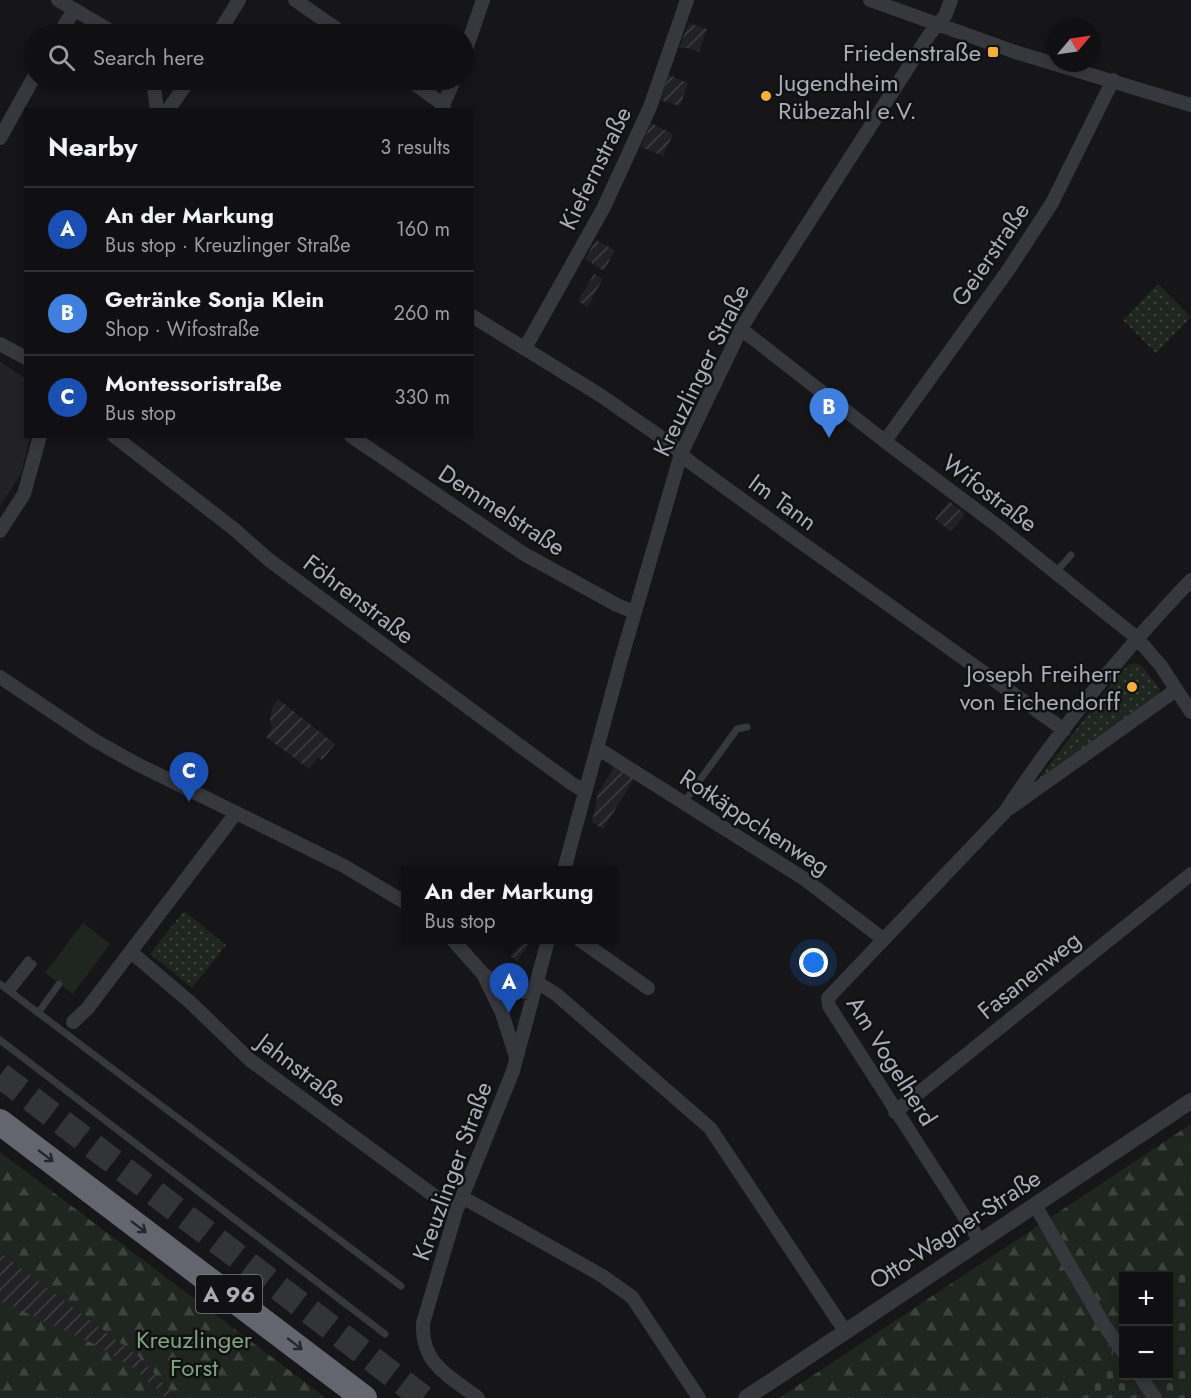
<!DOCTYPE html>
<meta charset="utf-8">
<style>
:root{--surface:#101012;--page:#19191b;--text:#f1f3f6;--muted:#9c9d9f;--line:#303032;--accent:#f2b134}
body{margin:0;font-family:Jost,sans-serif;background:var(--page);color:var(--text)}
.controls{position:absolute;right:18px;bottom:18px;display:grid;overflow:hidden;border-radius:0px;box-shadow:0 3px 9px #0003}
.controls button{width:54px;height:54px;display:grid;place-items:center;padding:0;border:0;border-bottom:2px solid var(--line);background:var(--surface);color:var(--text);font:30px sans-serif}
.compass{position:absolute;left:1047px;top:18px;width:54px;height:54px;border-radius:50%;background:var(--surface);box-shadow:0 3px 9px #0003;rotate:61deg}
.you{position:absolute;left:814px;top:963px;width:21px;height:21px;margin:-15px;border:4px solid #fff;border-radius:50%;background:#1a73e8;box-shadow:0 0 0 9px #1a73e833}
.badge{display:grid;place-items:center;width:39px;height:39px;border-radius:50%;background:var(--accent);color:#fff;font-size:20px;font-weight:700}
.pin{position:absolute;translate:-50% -50px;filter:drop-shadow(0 2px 3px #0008)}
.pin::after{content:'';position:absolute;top:32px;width:21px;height:18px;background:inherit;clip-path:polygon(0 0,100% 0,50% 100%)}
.popup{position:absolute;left:401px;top:866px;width:216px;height:78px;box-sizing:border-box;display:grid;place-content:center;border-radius:0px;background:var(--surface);filter:drop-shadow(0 2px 4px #0005);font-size:20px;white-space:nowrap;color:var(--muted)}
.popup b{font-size:22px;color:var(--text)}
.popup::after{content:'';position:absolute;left:50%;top:100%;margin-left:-12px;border:12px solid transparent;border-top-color:var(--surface)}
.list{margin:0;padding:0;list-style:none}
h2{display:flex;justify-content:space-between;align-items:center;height:78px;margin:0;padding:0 24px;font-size:26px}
h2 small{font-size:20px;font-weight:400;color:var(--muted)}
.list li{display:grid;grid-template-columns:39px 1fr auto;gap:18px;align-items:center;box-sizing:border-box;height:84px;padding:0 24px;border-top:2px solid var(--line)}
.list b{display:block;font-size:22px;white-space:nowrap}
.list p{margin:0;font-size:20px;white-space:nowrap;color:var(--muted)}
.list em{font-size:20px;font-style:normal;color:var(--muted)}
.icon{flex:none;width:33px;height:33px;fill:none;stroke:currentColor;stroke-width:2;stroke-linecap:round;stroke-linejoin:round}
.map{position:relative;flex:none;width:1191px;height:1398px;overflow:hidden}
.search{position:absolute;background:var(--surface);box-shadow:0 3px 9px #0003;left:24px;top:24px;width:450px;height:66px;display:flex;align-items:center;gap:15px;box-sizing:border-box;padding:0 21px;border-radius:33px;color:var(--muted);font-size:22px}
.panel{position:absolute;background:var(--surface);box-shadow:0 3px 9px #0003;left:24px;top:108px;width:450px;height:330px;border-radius:0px}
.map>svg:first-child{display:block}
</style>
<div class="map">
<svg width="1191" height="1398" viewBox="0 0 1191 1398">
<defs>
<pattern id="industrial-furrows" width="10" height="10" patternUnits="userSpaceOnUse" patternTransform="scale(1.5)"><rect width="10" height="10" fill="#222225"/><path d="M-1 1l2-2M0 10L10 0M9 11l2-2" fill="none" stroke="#3f3f43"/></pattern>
<pattern id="forest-firs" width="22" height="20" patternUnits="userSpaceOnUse" patternTransform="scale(1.5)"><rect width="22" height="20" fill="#1e261f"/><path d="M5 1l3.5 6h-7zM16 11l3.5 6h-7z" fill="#3c433d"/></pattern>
<pattern id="cemetery-stones" width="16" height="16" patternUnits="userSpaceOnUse" patternTransform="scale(1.5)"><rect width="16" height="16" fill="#1e261f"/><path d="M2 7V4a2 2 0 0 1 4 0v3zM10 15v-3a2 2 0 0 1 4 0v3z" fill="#3c433d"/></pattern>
<pattern id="park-dots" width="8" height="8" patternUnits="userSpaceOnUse" patternTransform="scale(1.5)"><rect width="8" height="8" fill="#1e261f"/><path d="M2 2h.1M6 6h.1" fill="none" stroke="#3c433d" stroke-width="1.8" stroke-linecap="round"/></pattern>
</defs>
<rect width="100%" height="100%" fill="#161618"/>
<path fill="#222225" d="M0,362L25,378L26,436L30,437L21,474L0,506Z"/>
<path fill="url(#industrial-furrows)" d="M689,23L707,29L699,52L688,48H679Z
M669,75L688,83L680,106L660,100Z
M651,123L673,134L663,156L641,147Z
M596,240L615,250L604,271L585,259Z
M594,274L603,279L587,307L578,301Z
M949,501L965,514L951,532L935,519Z
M278,699L335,744L322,760L318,757L309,769L266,737L272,728L270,720L272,708Z
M614,767L634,779L603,829L592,822L598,793Z
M503,940H532L517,961L498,946Z
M0,1252L139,1357L177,1398H0Z"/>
<path fill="url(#forest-firs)" d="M1191,1124V1263L1169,1280L1168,1276H1124L1123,1313L1120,1316L1108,1367L1072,1398H779Z
M0,1152L326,1398H177L139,1357L0,1252Z
M0,1301L96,1345L135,1369L166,1398H0Z"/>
<path fill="url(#cemetery-stones)" d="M1191,1263V1398H1072L1108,1367L1120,1316L1123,1313L1124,1376H1168L1169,1280Z"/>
<path fill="url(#park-dots)" d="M1158,284L1191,317L1156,353L1123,320Z
M1135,663L1141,665L1160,689L1159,694L1036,782L1119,674L1129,665Z
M184,911L226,945L192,988L150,954Z"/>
<path fill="#1e261f" d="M83,923L110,944L73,994L45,973Z"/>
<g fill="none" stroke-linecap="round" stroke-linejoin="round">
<path stroke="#333438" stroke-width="26" stroke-dasharray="26 13" stroke-linecap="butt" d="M0,1075L423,1398"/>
<path stroke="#37383d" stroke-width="7" d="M1056,572L1071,555
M684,802L737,729L747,727
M0,984L401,1286
M6,988L28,960
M11,992L33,964
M38,1013L59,984
M0,1040L385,1334"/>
<path stroke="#37383d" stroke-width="14" d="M58,0L116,34
M295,0L344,34
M870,0L1015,52L1191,105
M59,34L74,10
M218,34L239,0
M464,55L483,0
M153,80L157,110
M409,80L444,105
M168,110L189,80
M441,110L454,80
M0,138L34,77
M472,316L600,395L672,445L690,462L795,538L1064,730
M741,329L891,446L999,527L1137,638L1161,666L1191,712
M0,344L26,358
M525,348L604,207L650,107L687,0
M114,436L234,529L269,560L523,748L571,783L584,791
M351,436L524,554L617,605L634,612
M885,441L1009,269L1052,203L1113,80
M0,531L24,494L40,436
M0,677L94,740L137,764L344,866L406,903
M597,748L803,878L883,939
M1010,808L1176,690
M564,870L621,660L681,454L741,329L753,309L929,35L945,16L951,0
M453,940L483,974L506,987L533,994
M580,940L648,988
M131,952L191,1003L250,1060L456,1212
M483,974L502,1013L516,1057
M537,982L557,995L710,1128L845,1331
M73,1022L87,1009L236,813
M895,1112L1191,874
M462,1197L601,1275L632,1297L699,1398
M1035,1205L1104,1325L1124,1353
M980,1241L829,1006L828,998L1004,813C1059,730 1122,652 1191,580
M1140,1376L1155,1398
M478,1398C448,1375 421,1364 423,1323L456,1212L513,1071L548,940"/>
<path stroke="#37383d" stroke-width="16" d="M746,1398L1191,1101"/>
<path stroke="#63666e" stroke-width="26" d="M0,1122L364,1398"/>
</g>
<defs><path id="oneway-shaft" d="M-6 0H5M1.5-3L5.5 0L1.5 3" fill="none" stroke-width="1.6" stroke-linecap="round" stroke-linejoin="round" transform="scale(1.5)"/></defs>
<g stroke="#26262a">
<use href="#oneway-shaft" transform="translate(46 1156) rotate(37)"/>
<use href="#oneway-shaft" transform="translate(139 1227) rotate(37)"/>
<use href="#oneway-shaft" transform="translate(295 1344) rotate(38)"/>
</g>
<g fill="#f2b134" stroke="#111113" stroke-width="2">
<rect x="987" y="46" width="12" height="12" rx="3"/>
<circle cx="766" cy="96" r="6"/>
<circle cx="1132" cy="687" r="6"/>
</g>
<g text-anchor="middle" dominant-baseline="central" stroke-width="5" stroke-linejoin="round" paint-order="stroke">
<rect fill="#111113" stroke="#7b7e86" stroke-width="1.5" x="196" y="1275" width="66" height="38" rx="4.5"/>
<g font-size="22" font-weight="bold" fill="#a8adb8">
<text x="229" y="1294">A 96</text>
</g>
<g font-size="24" fill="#a8adb8" stroke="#111113" text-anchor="end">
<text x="981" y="52">Friedenstraße</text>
<text x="778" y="82" text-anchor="start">Jugendheim<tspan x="778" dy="28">Rübezahl e.V.</tspan></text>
<text x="1120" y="673">Joseph Freiherr<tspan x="1120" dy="28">von Eichendorff</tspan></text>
</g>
<g font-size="24" fill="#a8adb8" stroke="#111113">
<text transform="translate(595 168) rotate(-64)">Kiefernstraße</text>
<text transform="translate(990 254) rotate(-56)">Geierstraße</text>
<text transform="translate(701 370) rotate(-64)">Kreuzlinger Straße</text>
<text transform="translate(990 493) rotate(37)">Wifostraße</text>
<text transform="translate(783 502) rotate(36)">Im Tann</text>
<text transform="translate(502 510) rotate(33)">Demmelstraße</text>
<text transform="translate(359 599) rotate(37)">Föhrenstraße</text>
<text transform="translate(755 822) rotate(33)">Rotkäppchenweg</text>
<text transform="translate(1029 975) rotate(-39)">Fasanenweg</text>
<text transform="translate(892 1061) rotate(58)">Am Vogelherd</text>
<text transform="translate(302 1070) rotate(37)">Jahnstraße</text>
<text transform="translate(452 1171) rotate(-70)">Kreuzlinger Straße</text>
<text transform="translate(955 1229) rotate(-33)">Otto-Wagner-Straße</text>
</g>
<g font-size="24" fill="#7fa381" stroke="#111113">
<text x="194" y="1339">Kreuzlinger<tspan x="194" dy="28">Forst</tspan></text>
</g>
</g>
</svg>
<div class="controls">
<button>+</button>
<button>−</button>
</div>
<svg class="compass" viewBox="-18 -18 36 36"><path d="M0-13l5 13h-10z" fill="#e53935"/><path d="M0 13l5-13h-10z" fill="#9c9d9f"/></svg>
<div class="you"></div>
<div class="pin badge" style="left:509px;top:1013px;background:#1a4fb4">A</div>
<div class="popup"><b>An der Markung</b>Bus stop</div>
<div class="pin badge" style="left:829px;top:438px;background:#3f7fe0">B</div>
<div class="pin badge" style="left:189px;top:802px;background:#1a4fb4">C</div>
<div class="search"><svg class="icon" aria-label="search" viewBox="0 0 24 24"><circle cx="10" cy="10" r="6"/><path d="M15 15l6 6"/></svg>Search here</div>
<section class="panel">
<h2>Nearby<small>3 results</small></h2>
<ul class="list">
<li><span class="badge" style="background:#1a4fb4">A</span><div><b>An der Markung</b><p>Bus stop · Kreuzlinger Straße</p></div><em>160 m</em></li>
<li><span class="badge" style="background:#3f7fe0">B</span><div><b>Getränke Sonja Klein</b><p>Shop · Wifostraße</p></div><em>260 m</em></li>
<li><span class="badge" style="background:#1a4fb4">C</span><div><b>Montessoristraße</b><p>Bus stop</p></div><em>330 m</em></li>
</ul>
</section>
</div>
